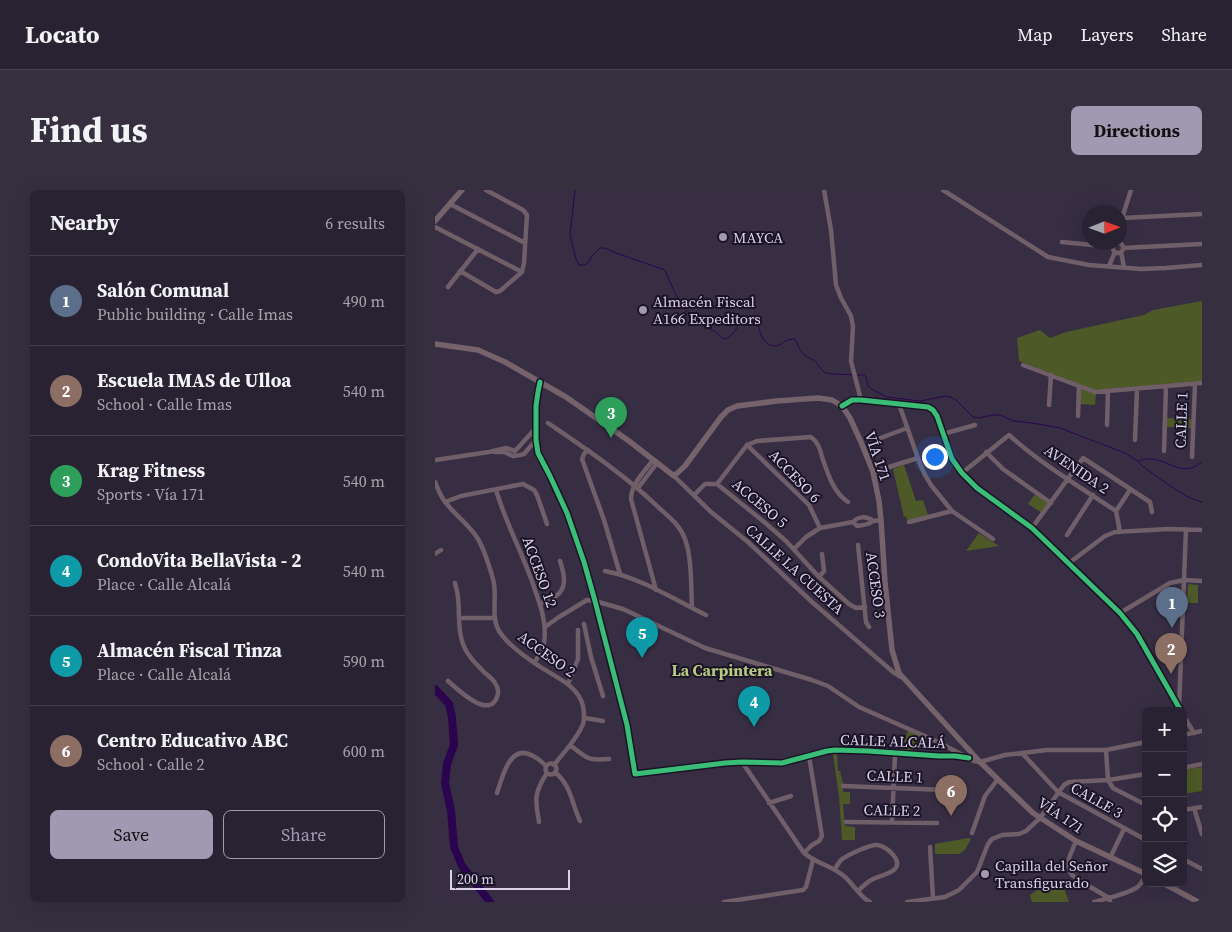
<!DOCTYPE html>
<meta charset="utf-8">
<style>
:root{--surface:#292233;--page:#352f3f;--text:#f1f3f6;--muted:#a5a4ac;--line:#453f4e;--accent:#a198b1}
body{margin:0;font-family:"Source Serif 4",serif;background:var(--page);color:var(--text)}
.controls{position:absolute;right:15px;bottom:15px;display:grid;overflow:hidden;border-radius:8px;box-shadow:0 5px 20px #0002}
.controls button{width:45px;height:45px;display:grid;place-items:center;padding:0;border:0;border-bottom:1px solid var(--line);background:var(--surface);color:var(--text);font:25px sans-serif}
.compass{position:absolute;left:647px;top:15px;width:45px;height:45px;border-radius:50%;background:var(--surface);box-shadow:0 5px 20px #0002;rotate:89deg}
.scale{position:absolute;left:15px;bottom:12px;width:120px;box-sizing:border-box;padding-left:5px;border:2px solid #dad1eb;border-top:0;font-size:14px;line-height:18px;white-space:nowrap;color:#dad1eb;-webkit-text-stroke:4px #1a1325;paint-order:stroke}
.you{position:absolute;left:499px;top:266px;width:18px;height:18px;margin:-12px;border:4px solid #fff;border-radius:50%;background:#1a73e8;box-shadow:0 0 0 8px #1a73e833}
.badge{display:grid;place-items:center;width:32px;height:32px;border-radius:50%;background:var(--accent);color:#fff;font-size:16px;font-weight:700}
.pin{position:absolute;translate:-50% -41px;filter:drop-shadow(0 1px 2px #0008)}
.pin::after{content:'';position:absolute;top:26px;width:18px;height:15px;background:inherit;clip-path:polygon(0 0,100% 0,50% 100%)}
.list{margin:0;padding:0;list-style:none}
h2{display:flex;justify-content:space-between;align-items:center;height:65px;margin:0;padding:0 20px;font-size:21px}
h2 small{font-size:16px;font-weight:400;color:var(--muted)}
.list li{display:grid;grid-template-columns:32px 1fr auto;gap:15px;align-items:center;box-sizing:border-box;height:90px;padding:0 20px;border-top:1px solid var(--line)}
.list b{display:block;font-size:19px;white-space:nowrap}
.list p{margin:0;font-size:16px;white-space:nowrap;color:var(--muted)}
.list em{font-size:16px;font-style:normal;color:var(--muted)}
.actions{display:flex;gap:10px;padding:15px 20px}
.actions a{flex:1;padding:11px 0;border:1px solid var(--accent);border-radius:8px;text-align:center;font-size:18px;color:var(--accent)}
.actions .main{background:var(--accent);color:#111}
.icon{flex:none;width:28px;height:28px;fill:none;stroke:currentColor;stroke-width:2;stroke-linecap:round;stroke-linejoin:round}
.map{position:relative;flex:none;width:767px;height:712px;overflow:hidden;border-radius:8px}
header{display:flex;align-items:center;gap:30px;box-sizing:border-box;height:70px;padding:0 25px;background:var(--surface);border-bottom:1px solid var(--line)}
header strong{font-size:24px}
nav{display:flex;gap:28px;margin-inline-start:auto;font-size:18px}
.intro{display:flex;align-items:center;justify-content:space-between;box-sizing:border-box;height:120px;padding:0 30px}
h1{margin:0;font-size:35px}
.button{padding:12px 22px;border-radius:8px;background:var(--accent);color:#111;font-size:18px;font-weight:700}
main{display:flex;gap:30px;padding:0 30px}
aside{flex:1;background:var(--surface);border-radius:8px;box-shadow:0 5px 20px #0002}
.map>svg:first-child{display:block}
</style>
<header>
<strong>Locato</strong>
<nav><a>Map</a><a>Layers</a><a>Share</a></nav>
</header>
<div class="intro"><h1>Find us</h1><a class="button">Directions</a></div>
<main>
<aside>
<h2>Nearby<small>6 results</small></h2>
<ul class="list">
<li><span class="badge" style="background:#5c6f8a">1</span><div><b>Salón Comunal</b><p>Public building · Calle Imas</p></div><em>490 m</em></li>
<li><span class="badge" style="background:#8d6e63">2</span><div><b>Escuela IMAS de Ulloa</b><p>School · Calle Imas</p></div><em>540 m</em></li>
<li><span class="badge" style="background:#2e9e5b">3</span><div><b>Krag Fitness</b><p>Sports · Vía 171</p></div><em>540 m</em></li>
<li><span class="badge" style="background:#0f9aa8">4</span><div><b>CondoVita BellaVista - 2</b><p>Place · Calle Alcalá</p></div><em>540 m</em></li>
<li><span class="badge" style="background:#0f9aa8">5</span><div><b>Almacén Fiscal Tinza</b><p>Place · Calle Alcalá</p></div><em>590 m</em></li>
<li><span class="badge" style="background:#8d6e63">6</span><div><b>Centro Educativo ABC</b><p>School · Calle 2</p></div><em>600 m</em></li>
</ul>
<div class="actions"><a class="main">Save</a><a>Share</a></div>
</aside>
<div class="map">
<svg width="767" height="712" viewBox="0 0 767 712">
<rect width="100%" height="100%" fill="#372e44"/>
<path fill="#4d5926" d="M767,111V191L659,200L584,171L582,148L605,140L615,148L631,142L709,125L718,120Z
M646,198L661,204L660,215L645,214Z
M732,228L757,229L756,238L732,237Z
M469,275L481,311L488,310L493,325L472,330L471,326L469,327L458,279Z
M600,304L614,314L607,323L593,314Z
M544,343L564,356L531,361Z
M753,394L763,395V413H752Z
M473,541L484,546L478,562L465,560Z
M402,563L403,581H405L408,593V602H415V614H408L410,636L420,637V650H407L404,607L398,564Z
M767,577V601L748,604V580Z
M533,648L536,649L530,660L524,664H500V654Z
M619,693L629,698L634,712H597L595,705L605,698L619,696Z"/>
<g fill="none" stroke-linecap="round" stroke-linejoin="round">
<path stroke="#2b044f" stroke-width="1" d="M140,0L135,45L141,69L144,75H149L153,73L156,67L165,58H170L181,63L230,80L239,101L247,116L263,133L281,142L287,148L291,149C302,144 302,132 311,126L323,133C324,144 331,160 344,155C350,152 352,149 360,149C363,154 364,160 368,164C370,166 375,168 378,170C383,173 385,179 389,182C393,185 412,184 418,185
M422,185H429L431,187L433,196L436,199L452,207L485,211L511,206L516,207L521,210L538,227L543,228L558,225H566L578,231L597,233L625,238L690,263L703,271L706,275C722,286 748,308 767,312
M704,271C724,262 739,283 756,278C760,277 764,274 767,272"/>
<path stroke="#2b044f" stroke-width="8" d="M0,499L14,514L17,527L19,555L12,574L10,594L16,620L19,657L27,676L55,712"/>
<path stroke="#705f68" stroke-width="4.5" d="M389,0L396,40L401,95L406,108L416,126L418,136L416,171L426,210
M508,0L613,67L654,75L706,79L731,78L767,75
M15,14L90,53
M687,28L767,24
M0,37L87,82
M684,45L687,28L696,0
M627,52L678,57
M678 58a5 5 0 1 1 10 0a5 5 0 1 1-10 0Z
M688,58L767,54
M686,62L689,77
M674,76L680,62
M25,81L61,102L65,101L87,82L89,73L92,25L88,20L51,0
M13,97L43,59
M588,175L660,202L767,193
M105,192L103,202L101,216V250L103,263L115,286L132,323L149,372L160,411L192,535L200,584L290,573L307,572L347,573L392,561L400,560L433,561L504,566H520L534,568
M464,214L485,274L490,285L496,295L517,321L558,349
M614,215L616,185
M407,216L417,210H426L493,217L498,220L502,226L517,269L527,283L542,298L597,338L685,423L702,444L746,521
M643,226L644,196
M113,233C151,259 190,285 223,317C234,327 245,335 250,349C257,368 256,398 257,418
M672,235L673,201
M508,244L540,235
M443,249L472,238
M700,250L702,199
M312,255L374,315L385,338
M153,260L149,264L147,269L169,330L185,384
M729,261L731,196
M60,262H69L78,266L85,265L89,264L100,251
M551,262L568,279L616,313
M757,267L760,195
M0,270L54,262L71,258L80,261L100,239
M218,270C210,281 196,294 196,309L221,400
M438,282L483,268
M527,283L574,245C606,274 645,297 681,321L685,342
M239,286L276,322L313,352L377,412L458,482L466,487
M0,292C2,297 5,304 8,309C18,324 34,334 43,349C50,361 54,375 58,389C63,405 55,425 64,441C73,455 90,467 104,476C120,487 143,495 148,516C149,522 150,528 148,534C142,549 129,562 119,575
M203,298L222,273
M61,300C71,334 89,366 100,400C106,417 112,434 109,453C108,460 103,467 99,473
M259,305L270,294H282
M10,312L26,306L88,294L99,300L102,305L112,334
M413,312C398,302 393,284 387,267C385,259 383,252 376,247L322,251L312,255L282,294L328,331L351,351L384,387L414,414L421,418L430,417
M681,321L695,300
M418,332L422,336C428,335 434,335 438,331L446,330
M474,332L517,321
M597,338L648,268L715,312L717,322
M632,345L658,305
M423,355L431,432L434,437
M359,359L371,347L385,338L418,332C423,326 432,326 438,331
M0,364L6,360
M634,373L670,346L680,342L734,339L767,340
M170,381C204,387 240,410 271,425
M384,387L389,381L387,364
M105,414C110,411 116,409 121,406C133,398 129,383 125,371
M685,423L735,393L749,390L767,391
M24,428H60
M149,434L156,467L168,506
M110,437L124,427L152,410L160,411L188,419L270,458L377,490L393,496L424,517L501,551L539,571L545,572L570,565L612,560H671L711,552
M13,491C22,499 54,530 62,507C64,503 63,497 60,493C58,489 52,485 49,482C41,474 32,465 28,454C22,439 25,423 23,408C23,403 21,398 20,393
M133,494L143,469V440
M744,517L751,339
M748,525L759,543
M150,528L168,531
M748,545L767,541
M135,555C152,568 152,571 174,569
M671,560L673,590L678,598L711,615
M587,563L623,602L711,650
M307,572L369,663C382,674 398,676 410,687C419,695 425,707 435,712
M110.5 579a5.5 5.5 0 1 1 11 0a5.5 5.5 0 1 1-11 0Z
M748,578L767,574
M120,582C137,597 136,612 145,631
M408,596L510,600
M62,603C67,588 75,552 98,566C103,568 107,572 111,576
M334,613L356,606
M759,618L767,644
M748,620L767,617
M104,632C100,610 99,602 112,583
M411,632L502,633
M457,632L460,564
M537,643L550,606L563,589
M641,651L634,668V679L637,685L647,692L674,708L675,712
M495,657L498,708
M369,663L377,655L384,651L387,646L374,566
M675,668L689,639
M748,669L767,679
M400,679C402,676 404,672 406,670C412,665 436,654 442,655C451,656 468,670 460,679C455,684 445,686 438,689C432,692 428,696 423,701
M289,712L368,700L371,697L378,670
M472,712L510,707L524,700L542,682L553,654L557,649L567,645L584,644L591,641L605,628L629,595L634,592L673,590L711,584
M659,712C673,708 689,705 701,698C706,695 708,690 711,685"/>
<path stroke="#76626b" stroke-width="5.5" d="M0,31L27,0
M0,154L43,160L70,172L131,207L194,251L239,286L250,276L286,227L293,220L302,216L342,211L383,208L397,210L407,216L415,228L426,252L438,282L444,311L446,330L450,392L457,460L464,483L545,572L598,623L641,651L711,684
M728,693L763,712"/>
<g stroke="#1a1325" stroke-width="8">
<path id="cycleway" d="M105,192L103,202L101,216V250L103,263L115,286L132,323L149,372L160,411L192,535L200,584L290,573L307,572L347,573L392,561L400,560L433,561L504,566H520L534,568
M407,216L417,210H426L493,217L498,220L502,226L517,269L527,283L542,298L597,338L685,423L702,444L746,521"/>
</g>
<use href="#cycleway" stroke="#3abd76" stroke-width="5"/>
</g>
<g fill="#a198b1" stroke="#1a1325" stroke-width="2">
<circle cx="288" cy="47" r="5"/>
<circle cx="208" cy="120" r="5"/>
<circle cx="550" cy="684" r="5"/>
</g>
<g text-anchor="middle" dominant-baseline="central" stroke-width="4" stroke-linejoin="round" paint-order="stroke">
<g font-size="15" fill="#dad1eb" stroke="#1a1325" text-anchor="start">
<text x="298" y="47">MAYCA</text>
<text x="218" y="111">Almacén Fiscal<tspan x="218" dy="17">A166 Expeditors</tspan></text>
<text x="560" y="675">Capilla del Señor<tspan x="560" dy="17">Transfigurado</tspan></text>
</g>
<g font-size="15" fill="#dad1eb" stroke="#1a1325">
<text transform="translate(746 230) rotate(-88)">CALLE 1</text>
<text transform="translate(443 266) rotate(71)">VÍA 171</text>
<text transform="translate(642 279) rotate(34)">AVENIDA 2</text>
<text transform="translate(360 286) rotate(46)">ACCESO 6</text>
<text transform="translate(325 313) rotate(40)">ACCESO 5</text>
<text transform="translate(360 379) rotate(42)">CALLE LA CUESTA</text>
<text transform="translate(105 382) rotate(70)">ACCESO 12</text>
<text transform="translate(441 395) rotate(82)">ACCESO 3</text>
<text transform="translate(112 464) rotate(36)">ACCESO 2</text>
<text transform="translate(458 551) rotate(2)">CALLE ALCALÁ</text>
<text transform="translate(460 586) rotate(2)">CALLE 1</text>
<text transform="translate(662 610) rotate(29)">CALLE 3</text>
<text transform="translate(457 620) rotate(1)">CALLE 2</text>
<text transform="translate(626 625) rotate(34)">VÍA 171</text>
</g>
<g font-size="16" font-weight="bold" fill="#b7ca80" stroke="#1a1325">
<text x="287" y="480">La Carpintera</text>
</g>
</g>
</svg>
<div class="controls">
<button>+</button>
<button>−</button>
<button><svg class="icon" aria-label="locate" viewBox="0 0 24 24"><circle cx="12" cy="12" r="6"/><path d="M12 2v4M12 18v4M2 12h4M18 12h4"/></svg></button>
<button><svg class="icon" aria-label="layers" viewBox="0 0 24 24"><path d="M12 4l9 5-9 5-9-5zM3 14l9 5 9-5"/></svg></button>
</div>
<svg class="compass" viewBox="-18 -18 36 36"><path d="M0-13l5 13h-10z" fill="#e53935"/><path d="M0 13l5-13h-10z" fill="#a5a4ac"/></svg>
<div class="scale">200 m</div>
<div class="you"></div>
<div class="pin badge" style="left:737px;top:438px;background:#5c6f8a">1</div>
<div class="pin badge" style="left:736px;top:484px;background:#8d6e63">2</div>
<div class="pin badge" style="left:176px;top:248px;background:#2e9e5b">3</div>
<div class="pin badge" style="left:319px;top:537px;background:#0f9aa8">4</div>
<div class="pin badge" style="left:207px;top:468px;background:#0f9aa8">5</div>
<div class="pin badge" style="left:516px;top:626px;background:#8d6e63">6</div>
</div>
</main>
